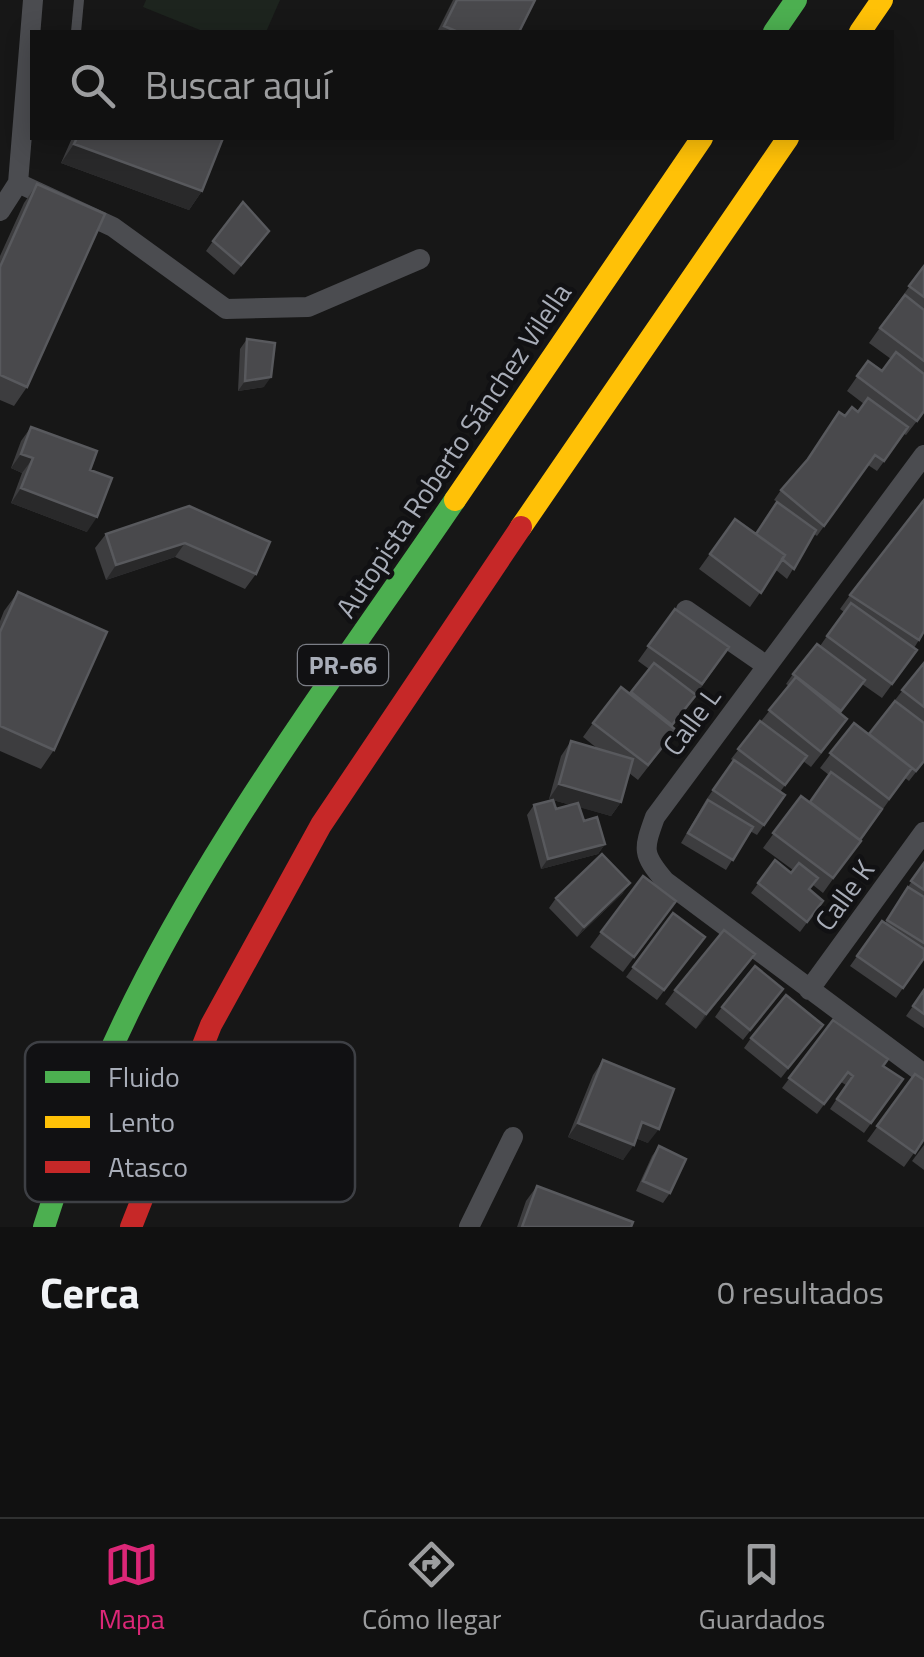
<!DOCTYPE html>
<html lang="es">
<meta charset="utf-8">
<style>
:root{--surface:#111;--page:#1e1f1f;--text:#f1f3f6;--muted:#9c9d9f;--line:#303131;--accent:#db2777}
body{margin:0;font-family:"Titillium Web",sans-serif;background:var(--page);color:var(--text)}
.list{margin:0;padding:0;list-style:none}
h2{display:flex;justify-content:space-between;align-items:center;height:130px;margin:0;padding:0 40px;font-size:42px}
h2 small{font-size:32px;font-weight:400;color:var(--muted)}
.icon{flex:none;width:55px;height:55px;fill:none;stroke:currentColor;stroke-width:2;stroke-linecap:round;stroke-linejoin:round}
.map{position:relative;flex:none;width:924px;height:1227px;overflow:hidden}
.search{position:absolute;background:var(--surface);box-shadow:0 5px 25px #0003;left:30px;right:30px;top:30px;height:110px;display:flex;align-items:center;gap:25px;box-sizing:border-box;padding:0 35px;border-radius:0px;color:var(--muted);font-size:38px}
.sheet{height:290px;background:var(--surface)}
nav{display:flex;justify-content:space-around;align-items:center;box-sizing:border-box;height:140px;border-top:2px solid var(--line);background:var(--surface);font-size:28px;color:var(--muted)}
nav a{display:grid;justify-items:center;gap:5px}
nav .on{color:var(--accent)}
.map>svg:first-child{display:block}
</style>
<div class="map">
<svg width="924" height="1227" viewBox="0 0 924 1227">
<rect width="100%" height="100%" fill="#171717"/>
<path fill="#1d241e" d="M146,0H280L266,32H205L143,7Z"/>
<g fill="none" stroke-linecap="round" stroke-linejoin="round">
<path stroke="#4b4c50" stroke-width="10" d="M76,32L79,0"/>
<path stroke="#4b4c50" stroke-width="20" d="M18,183L113,227L226,309L308,307L420,259
M0,211L18,183L33,0
M924,455L655,817C643,850 642,854 665,881L924,1074
M686,610L767,666
M809,990L924,832
M469,1227L513,1137"/>
<path stroke="#4caf50" stroke-width="22" d="M774,32L796,0
M44,1227C61,1174 79,1121 102,1070C187,871 333,679 455,500"/>
<path stroke="#ffc107" stroke-width="22" d="M860,32L882,0
M455,500L702,138
M521,527L788,138"/>
<path stroke="#c62828" stroke-width="22" d="M131,1227L211,1025L321,825L521,527"/>
</g>
<path fill="#3d3d3f" fill-rule="evenodd" d="M453,0H535L519,32H437Z
M72,138H223L202,191L189,210L61,163Z
M37,184L27,387L14,406L0,400V256L24,203Z
M213,241H262L234,275L206,251Z
M924,266V412L906,435L904,434L877,471L868,465L817,536L814,534L787,579L776,570L750,607L699,569L735,519L756,534L777,502L774,500L781,490L845,416L858,412L864,404L847,391L868,361L882,371L891,359L869,343Z
M247,339L264,387L238,391L240,349Z
M31,427L87,532L11,503L22,473L11,468L21,441Z
M106,534L270,542L256,574L245,589L175,557L106,580L95,548Z
M18,592L54,750L41,769L0,751V621L4,611Z
M850,595L919,640L914,648L917,650L882,698L862,684L840,713L847,719L837,734L811,767L803,761L780,792L785,795L757,835L750,831L726,870L681,843L706,800L733,761L731,759L789,686L786,684L793,674L820,646L844,612L840,609Z
M675,609L729,647L689,705L672,726L666,744L638,780L629,773L621,802L611,816L580,807L584,821L605,844L598,854L541,869L527,815L534,805L553,800L549,799L561,756L571,741L598,749L583,737L593,723L629,694L649,669L638,661ZM553,800L571,805L556,809Z
M924,663V723L895,700Z
M854,723L869,734L924,762L909,781L905,778L823,893L813,885L809,890L823,901L800,932L751,893L775,860L791,873L793,870L763,848L801,796L809,802L829,775L820,768Z
M924,862V958L896,998L850,966L882,921L885,923Z
M643,876L676,901L623,972L590,947Z
M623,893L577,937L549,908L556,898Z
M673,913L705,937L657,1000L626,977Z
M755,954L696,1029L665,1004L675,990Z
M783,989L743,1040L715,1017L722,1007Z
M924,990V1028L906,1016Z
M833,1020L883,1066L903,1079L864,1133L830,1109L846,1085L841,1082L817,1114L782,1088Z
M823,1025L781,1078L744,1048L751,1038Z
M603,1060L648,1143L636,1138L623,1160L568,1137L593,1075Z
M915,1074L924,1139L904,1167L867,1141Z
M924,1145V1170L912,1161Z
M659,1146L670,1193L663,1203L636,1191L652,1156Z
M537,1186L631,1227H517L526,1201Z"/>
<path fill="#29292a" d="M74,144L202,191L189,210L61,163Z
M271,377L264,387L238,391L245,381Z
M21,454L33,458L22,473L11,468Z
M21,488L97,517L87,532L11,503Z
M185,543L175,557L106,580L116,565Z
M559,784L621,802L611,816L549,799Z
M605,844L598,854L541,869L548,859Z
M630,883L623,893L577,937L584,927Z
M755,954L745,968L696,1029L706,1014Z
M642,1122L659,1129L648,1143L632,1137Z
M578,1123L634,1145L623,1160L568,1137Z"/>
<path fill="#49494c" stroke="#58595d" stroke-width="2.5" d="M457,0H535L519,32H458L444,26Z
M77,138H223L202,191L74,144Z
M37,184L105,214L27,387L0,375V267Z
M243,202L269,231L241,265L213,241Z
M924,266V297L909,286Z
M905,295L924,310V361L880,328Z
M247,339L275,343L271,377L245,381Z
M896,352L924,374V411L917,421L857,376L868,361L882,371Z
M868,398L908,427L884,461L875,455L824,526L781,490L808,459L839,412L845,416L852,407L858,412Z
M31,427L97,451L90,470L112,478L97,517L21,488L33,458L21,454Z
M924,500V631L919,640L850,595Z
M777,502L816,530L794,569L782,559L785,555L756,534Z
M189,506L270,542L256,574L185,543L116,565L106,534Z
M735,519L785,555L761,593L710,554Z
M18,592L107,632L54,750L0,726V632Z
M851,603L917,650L892,684L827,636Z
M675,609L729,647L702,684L648,646Z
M817,644L865,680L841,711L793,674Z
M654,663L696,695L672,725L631,692Z
M924,663V707L902,690Z
M796,677L847,719L821,752L769,710Z
M621,687L676,730L648,765L593,723Z
M895,701L924,723V761L916,771L869,734Z
M760,721L807,756L785,785L738,749Z
M854,723L912,768L889,799L830,753Z
M571,741L633,759L621,802L559,784Z
M734,760L785,795L764,825L713,790Z
M831,772L882,809L860,840L810,802Z
M801,796L861,841L833,878L773,833Z
M553,800L556,809L578,803L584,821L597,817L605,844L548,859L534,805Z
M708,800L753,827L733,860L688,833Z
M602,854L630,883L584,927L556,898Z
M775,860L791,873L799,863L818,878L809,889L823,901L807,922L758,883Z
M924,863V890L911,881Z
M643,876L676,901L634,957L601,932Z
M908,887L924,897V943L887,920Z
M673,913L705,937L664,990L633,967Z
M882,921L924,949V958L903,988L857,956Z
M724,930L755,954L706,1014L675,990Z
M755,966L783,989L750,1030L722,1007Z
M924,990V1014L913,1006Z
M786,995L823,1025L788,1068L751,1038Z
M833,1020L888,1059L883,1066L903,1079L871,1123L837,1099L853,1076L848,1072L824,1104L789,1078Z
M603,1060L674,1089L659,1129L642,1122L634,1145L578,1123Z
M915,1074L924,1080V1139L915,1153L877,1126Z
M659,1146L686,1159L670,1193L643,1181Z
M537,1186L633,1222L631,1227H522Z"/>
<g text-anchor="middle" dominant-baseline="central" stroke-width="9" stroke-linejoin="round" paint-order="stroke">
<rect fill="#111113" stroke="#7b7e86" stroke-width="2.5" x="298" y="645" width="90" height="40" rx="8"/>
<g font-size="25" font-weight="bold" fill="#a8adb8">
<text x="343" y="665">PR-66</text>
</g>
<g font-size="28" fill="#a8adb8" stroke="#111113">
<text transform="translate(453 450) rotate(-56)">Autopista Roberto Sánchez Vilella</text>
<text transform="translate(691 721) rotate(-54)">Calle L</text>
<text transform="translate(844 895) rotate(-54)">Calle K</text>
</g>
</g>
<rect x="25" y="1042" width="330" height="160" rx="15" fill="#111113" stroke="#3e4045" stroke-width="2.5"/>
<rect x="45" y="1071" width="45" height="12" fill="#4caf50"/>
<rect x="45" y="1116" width="45" height="12" fill="#ffc107"/>
<rect x="45" y="1161" width="45" height="12" fill="#c62828"/>
<g font-size="28" fill="#a8adb8">
<text x="108" y="1087">Fluido</text>
<text x="108" y="1132">Lento</text>
<text x="108" y="1177">Atasco</text>
</g>
</svg>
<div class="search"><svg class="icon" aria-label="search" viewBox="0 0 24 24"><circle cx="10" cy="10" r="6"/><path d="M15 15l6 6"/></svg>Buscar aquí</div>
</div>
<section class="sheet">
<h2>Cerca<small>0 resultados</small></h2>
<ul class="list">
</ul>
</section>
<nav>
<a class="on"><svg class="icon" aria-label="map" viewBox="0 0 24 24"><path d="M3 6l6-2 6 2 6-2v14l-6 2-6-2-6 2zM9 4v14M15 6v14"/></svg>Mapa</a>
<a><svg class="icon" aria-label="directions" viewBox="0 0 24 24"><path d="M12 3l9 9-9 9-9-9zM9 14v-3h6M13 9l2 2-2 2"/></svg>Cómo llegar</a>
<a><svg class="icon" aria-label="saved" viewBox="0 0 24 24"><path d="M7 4h10v16l-5-4-5 4z"/></svg>Guardados</a>
</nav>
